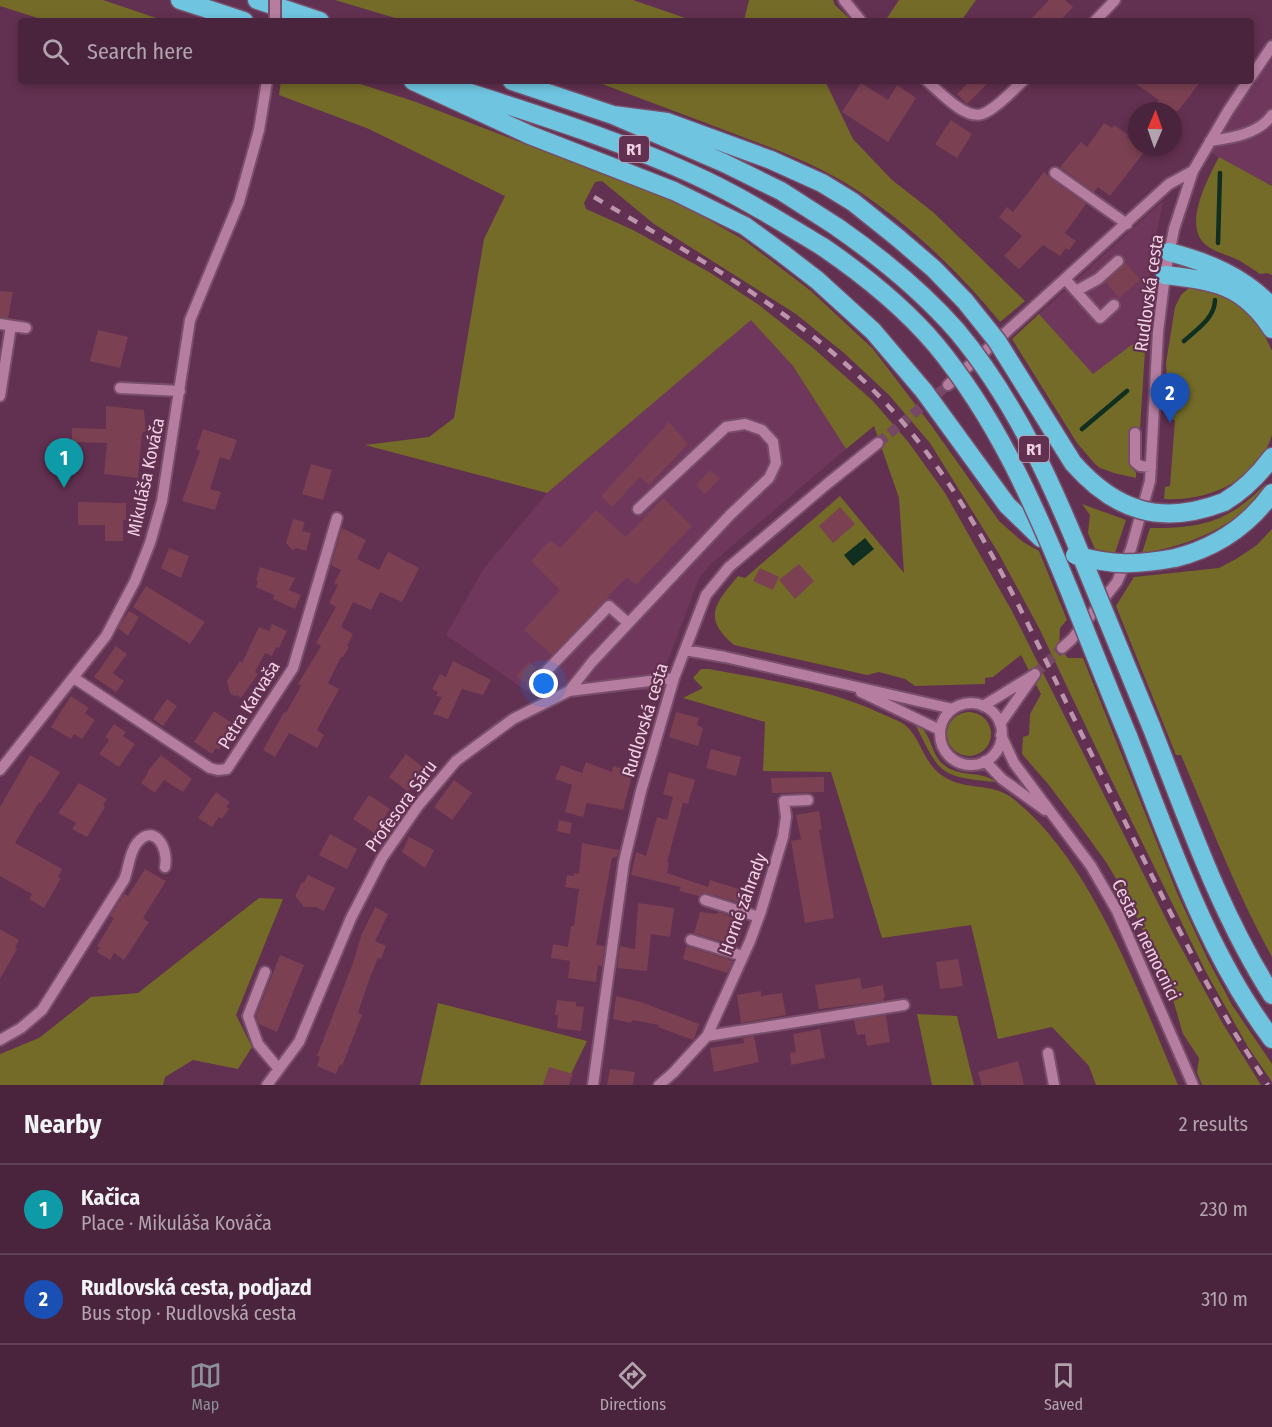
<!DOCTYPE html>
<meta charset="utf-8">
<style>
:root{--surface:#4a243c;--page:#543047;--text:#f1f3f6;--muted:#b2a4af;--line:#614156;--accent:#8c9099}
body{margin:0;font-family:"Fira Sans Condensed",sans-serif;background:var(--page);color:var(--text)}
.compass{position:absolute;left:1128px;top:102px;width:54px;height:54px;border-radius:50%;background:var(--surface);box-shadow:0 3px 9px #0003;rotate:2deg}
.you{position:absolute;left:544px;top:684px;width:21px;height:21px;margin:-15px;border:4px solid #fff;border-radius:50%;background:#1a73e8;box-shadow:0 0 0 9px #1a73e833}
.badge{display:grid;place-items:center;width:39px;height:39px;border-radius:50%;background:var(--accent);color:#fff;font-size:20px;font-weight:700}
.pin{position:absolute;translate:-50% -50px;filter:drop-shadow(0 2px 3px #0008)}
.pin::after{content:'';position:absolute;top:32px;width:21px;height:18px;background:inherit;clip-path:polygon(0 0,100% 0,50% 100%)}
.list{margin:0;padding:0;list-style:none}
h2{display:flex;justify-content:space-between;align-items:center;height:78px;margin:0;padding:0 24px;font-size:26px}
h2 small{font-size:20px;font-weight:400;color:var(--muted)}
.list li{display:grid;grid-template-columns:39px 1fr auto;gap:18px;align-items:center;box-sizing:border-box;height:90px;padding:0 24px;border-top:2px solid var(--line)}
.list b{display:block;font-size:22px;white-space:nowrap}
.list p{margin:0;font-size:20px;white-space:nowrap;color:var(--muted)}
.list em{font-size:20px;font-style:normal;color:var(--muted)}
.icon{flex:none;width:33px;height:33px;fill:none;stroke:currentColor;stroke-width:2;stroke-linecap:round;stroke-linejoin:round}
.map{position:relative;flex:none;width:1272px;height:1085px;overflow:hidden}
.search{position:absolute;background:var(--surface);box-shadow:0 3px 9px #0003;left:18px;right:18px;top:18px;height:66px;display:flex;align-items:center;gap:15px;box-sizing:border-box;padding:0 21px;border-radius:6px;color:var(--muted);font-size:22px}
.sheet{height:258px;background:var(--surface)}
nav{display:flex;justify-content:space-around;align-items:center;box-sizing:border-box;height:84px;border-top:2px solid var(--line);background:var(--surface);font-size:16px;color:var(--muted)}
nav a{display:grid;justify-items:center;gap:3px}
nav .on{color:var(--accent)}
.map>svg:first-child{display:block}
</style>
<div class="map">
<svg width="1272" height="1085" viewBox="0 0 1272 1085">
<rect width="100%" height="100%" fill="#623050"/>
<path fill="#70375c" d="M1272,60V186L1206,150Z
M1163,201L1150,268L1146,334L1093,374L1039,314Z
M751,319L793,366L846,449L712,563L699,578L657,690L531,694L446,635L484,568L547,493Z"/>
<path fill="#746b28" d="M0,0H103L165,21H47L0,6Z
M335,0H633L694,21H405Z
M749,0H833L835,5L852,21H744Z
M899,0H976L961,21H885Z
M281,81H351L416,102L615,179L617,178L686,207L744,240L811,291L873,349L931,425L999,521L1023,542L1039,551L1067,620L1060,628L1059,647L1068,658H1083L1177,893L1208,960L1232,1005L1272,1064V1082L1248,1047L1206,972L1108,773L1040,630L999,554L930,443L889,395L844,353L796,314L654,224L602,181L595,182L584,203L586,209L633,230L709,272L759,305L812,347L873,401L909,443L945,493L1013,613L1172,931L1223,1024L1261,1085H1202L1197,1072L1199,1058L1183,1034L1174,1003L1147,939L1128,899L1106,862L1077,822L1048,784L1022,754L1023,737L1029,735L1030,714L1041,694L1021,655L993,677L985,678V684L915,686L905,679L879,672L867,675L734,645C701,617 716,603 738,576L745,578L840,496L904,573L899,498L874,426L846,449L793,366L751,320L547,493L365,445L429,437L454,418L484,239L505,196L369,129L279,95Z
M594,81H825L853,139L892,180L933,212L1025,301L1000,322C956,268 904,219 844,182C812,163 775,149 740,136C691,117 642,99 594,81Z
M1219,157L1272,186V275L1267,273L1260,274C1254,270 1247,265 1240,261C1229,255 1216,253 1206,245C1182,226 1208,178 1219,157Z
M1198,287C1234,292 1259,319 1272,351C1272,372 1272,392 1272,412C1272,419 1272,428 1272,435C1258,481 1207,502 1164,499L1165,487L1170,486L1175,420L1169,419L1166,363L1175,307L1181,295L1189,288Z
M1039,314L1093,374L1146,334L1140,429H1132L1130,463L1136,473V478L1114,473L1100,468L1095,464L1077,443L1012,339Z
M1266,483C1244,525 1186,547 1142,553L1150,528C1201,529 1231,521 1266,483Z
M1082,504L1126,520L1115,553L1095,549L1088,533L1090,515Z
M1272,529V957C1236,892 1210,823 1181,755H1176L1116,606L1134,577L1219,568L1236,559L1257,545Z
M701,669H709C767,680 827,688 880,713C888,717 898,720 905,725C923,740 922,764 946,778C966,790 991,783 1011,797C1091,858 1139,994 1178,1085H1096L1089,1066L1052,1027L998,1039L971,925L882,938L831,772L763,771L765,722L683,698L703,688L693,678Z
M947 734a22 22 0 1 1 44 0a22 22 0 1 1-44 0Z
M915,724C933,732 929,753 944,765C960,778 980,770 996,782C939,777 940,774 915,724Z
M259,898L283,899L236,1015L252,1047L238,1069L193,1060L165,1077L163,1085H0V1054L39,1038L91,997L138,993Z
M438,1003L587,1041L571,1074L568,1085H420Z
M917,1014L957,1016L974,1085H932Z"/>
<path fill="#102f21" d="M865,538L874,549L853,566L844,555Z"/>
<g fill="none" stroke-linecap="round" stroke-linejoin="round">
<path stroke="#102f21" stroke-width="4.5" d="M1218,243L1220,173
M1184,341C1196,330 1215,318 1215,300
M1082,429L1127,391"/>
</g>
<path fill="#7b4152" d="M1049,0H1065L1073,7L1060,21H1029Z
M970,81H990L967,104L957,94Z
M1132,81H1201L1178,111H1150L1159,100Z
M861,83L888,100L897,85L916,98L888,142L842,112Z
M951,120L972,134L957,158L935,144Z
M1104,123L1112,128L1114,125L1128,135L1127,137L1137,145V147L1145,151L1110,196L1098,187L1094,192L1060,167L1081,142L1087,147Z
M1044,172L1051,179L1086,204L1065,233L1076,241L1069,250L1066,248L1060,256L1043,245L1019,269L1004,256L1022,236L999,217L1007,207L1013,212Z
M1125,262L1140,280L1119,298L1106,282Z
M0,291L13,292L8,318L0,317Z
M98,330L128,337L120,368L90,361Z
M106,406L144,410L146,431L142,433L138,478L104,474L107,443L72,442V428L106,429Z
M669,422L688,444L649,485L640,477L612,507L601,496Z
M203,429L237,440L230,460L220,457L210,489L221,492L215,510L182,501L200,451L196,449Z
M311,464L332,470L323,500L302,494Z
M710,470L720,478L705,494L696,485Z
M663,498L692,526L636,585L627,577L552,655L524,630L560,590L531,561L550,540L560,548L596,510L626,537Z
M78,502L126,503V520H123V541H105V525H78Z
M840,507L855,524L833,543L819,526Z
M293,519L305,522L302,531L311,533L306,551L297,548L292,550L286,543Z
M342,528L366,540L357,559L379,570L388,552L419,568L402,602L380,592L371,610L353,602L341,627L353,634L347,646L349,647L343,657H341L328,683L339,689L317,730L324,735L317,748L289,733L275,757L263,750L284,712L286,713L301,686L298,684L321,646L316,643L336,607L329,603L338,585L334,583L341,570L331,565Z
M169,548L189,556L181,578L161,568Z
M799,564L814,581L795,599L779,580Z
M260,567L295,578L289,590L301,595L295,609L273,599L274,595L256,587L258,581L256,580Z
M760,568L779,577L773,590L753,581Z
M146,586L205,622L190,644L133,607Z
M129,611L139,617L128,636L118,628Z
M272,624L287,631L279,648L276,647L272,656L265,653L255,672L258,674L241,698L237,695L234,696L230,693L227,681L240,661L242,663L259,627L269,631Z
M116,646L127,654L113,673L124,681L116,692L94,677Z
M453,661L491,680L483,695L462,689L448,719L433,714L442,697L436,696L438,692L432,689L440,674L446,677Z
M529,662L537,670L526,684L516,676Z
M71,696L89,708L85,713L95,720L82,739L74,734L71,739L51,727Z
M167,699L177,706L163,726L153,719Z
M214,711L232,723L228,729L231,731L219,750L216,748L212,754L194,742Z
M676,712L699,718L697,725L703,728L698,746L669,737Z
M114,724L126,732L123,736L135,744L119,767L99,754L109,740L105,737Z
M711,749L741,757L736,776L706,768Z
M406,754L425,769L408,792L389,777Z
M30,755L60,772L41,803L39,802L15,843L62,869L58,877L61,878L44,908L29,899L32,894L0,876V807Z
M161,755L192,779L183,792L164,780L155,793L141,783L148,773L147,772Z
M586,762L612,772L613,766L633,772L623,810L587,803L583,817L565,812L572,785L555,779L561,765L582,773Z
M669,772L695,780L688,804L683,803L667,862L669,863L667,873L708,887L710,880L754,894L750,906L707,893H703L699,896L679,891L681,887L631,875L636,852L646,856L657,817L667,820L673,797L663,794Z
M824,777V792L772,793L771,778Z
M454,780L472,793L452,820L434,807Z
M79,783L107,799L103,805L105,807L87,837L72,829L76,823L58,813Z
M216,792L230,802L226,807L229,809L222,819L219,817L212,827L198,818Z
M369,795L390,809L374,833L353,819Z
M819,811L822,829L819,830L834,918L805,923L791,841L801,839L796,815Z
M559,820L572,823L570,834L557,831Z
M330,834L357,849L347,869L319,855Z
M409,837L434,850L425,868L402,852Z
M582,843L619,850L617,857L612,858L596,945L605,946L602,966L598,965L596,982L568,978L570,961L551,958L553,944L568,947L571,926H574L579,889L565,887L567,875L574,876V873L579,874Z
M145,869L166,881L143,918L149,922L124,960L114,953L110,960L97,952L100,948L97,946L114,918L110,916L124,894L128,896Z
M308,875L335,888L324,911L316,907H304L295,896L302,882L304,883Z
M638,903L674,908L670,937L651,934L647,971L617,968L620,946L635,949Z
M375,907L388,914L375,941L386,946L381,959L378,958L369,980L358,1013L362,1015L342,1066L340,1064L336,1074L317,1066L320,1057L317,1056L353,963L361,936Z
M700,912L717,914L718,912L745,921L737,946L694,933Z
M0,929L19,940L15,948L17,949L0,979Z
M686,946L733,961L727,973L683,959Z
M280,955L304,965L277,1032L259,1024L256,1016Z
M958,959L963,986L940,989L936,962Z
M860,978L862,989L883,985L885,998H883L884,1001L819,1009L815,985Z
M761,991V996L782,993L786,1015L741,1023L737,995Z
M616,996L641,1002L699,1024L694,1039L693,1040L658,1027L659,1025L632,1020L631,1023L613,1019Z
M557,1000L576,1002V1006L584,1007L581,1031L557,1028L558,1015H555Z
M886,1015L890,1042L867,1046L865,1034L857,1035L854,1020Z
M820,1029L825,1058L791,1065L790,1053L796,1052L793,1034Z
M754,1036L759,1062L714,1072L710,1048L744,1043L743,1038Z
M1018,1061L1024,1085H982L978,1072Z
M549,1067L573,1074L569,1085H543Z
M610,1069L635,1072L633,1085H607Z"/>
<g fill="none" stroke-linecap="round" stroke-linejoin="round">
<path stroke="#774866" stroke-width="10" stroke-dasharray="10 5" stroke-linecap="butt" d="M878,443L948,385
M1035,674L1062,648"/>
<g stroke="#784e6a" stroke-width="14">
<path id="minor" d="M844,0L861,21
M1095,21L1115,0
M1251,77L1272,46
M927,81C939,91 965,120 982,114C995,110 1013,90 1023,81
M1210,141C1231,138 1259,134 1272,115
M1055,173L1127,224
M1066,280L1100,318L1114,305
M1076,291L1098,279L1118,261
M0,324L26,328
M948,385L1169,184L1193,171
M120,388L180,391
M0,396L11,326
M1135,433V462L1140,466L1151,467
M1062,648L1072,639L1117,582L1131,549L1150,481L1158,332L1165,275L1174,229L1193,171L1228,111L1248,81
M685,650L725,657L953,709
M74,678L210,768L218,770L227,769L293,668L337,518
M534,684L609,606L628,623
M569,691L592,662L730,515L769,478L776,463L773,442L762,430L745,424L726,427L638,509
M861,692L940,730
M940 734a31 31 0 1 1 62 0a31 31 0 1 1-62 0Z
M983,706L1032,676
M1000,724L1035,674
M1001,735L1014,763L1091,866L1117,911L1193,1085
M985,761L1002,779L1045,810
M0,770L106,636L135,581L150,543L162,501L190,320L239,202L259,130L267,81
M705,900L759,917
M691,940L743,956
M265,972L248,1016L258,1044L278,1068
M707,1036L904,1005
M0,1040L21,1028L42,1010L124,880C129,868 129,853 137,843C153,823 169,846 165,867
M1048,1053L1054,1085
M267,1085L299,1042L351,918L382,858L418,806L456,761L513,719L569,691L674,678
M593,1085L624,862L641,791L674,678L706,595L729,567L827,484L878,443
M659,1085L673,1073L707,1036L750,941L761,911L783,837L786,817L784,801L808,800"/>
</g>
<g stroke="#784e6a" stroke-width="21">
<path id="highway" d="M180,0L244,21
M257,0L320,21
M413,81L530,135L674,191L745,226L782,253L817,280L873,331L924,391L1007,505L1041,538
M512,81L613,115L724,163L781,191L837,227
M445,85C533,113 623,141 707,181C747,200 785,224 823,247
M613,115L667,122L771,160L822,183L853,202L898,238L934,269L965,301
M1169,252C1208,262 1244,277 1272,307
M1165,275C1214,281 1243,284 1272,329
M1224,502C1244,490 1258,476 1272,457
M1175,558C1215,548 1248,526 1272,493
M1151,726C1187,817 1219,912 1272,995
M1128,736C1169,839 1205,950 1272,1039"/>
</g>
<use href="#minor" stroke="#b57d9f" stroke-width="10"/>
<use href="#highway" stroke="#6fc4e0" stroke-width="18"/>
<path stroke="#bb95ac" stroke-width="4.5" stroke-dasharray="10 10" stroke-linecap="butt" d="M594,197C692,255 795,310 875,392C960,478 1013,593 1065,700C1111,794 1157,887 1205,980L1236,1035L1268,1085"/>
<g stroke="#784e6a" stroke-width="14" stroke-linecap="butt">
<path id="minor-bridge" d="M275,21V0"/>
</g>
<g stroke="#784e6a" stroke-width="21" stroke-linecap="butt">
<path id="highway-bridge" d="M837,227C880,257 922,291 957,331C1017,403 1054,488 1089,575C1110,625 1130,676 1151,726
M823,247C864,275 904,307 936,345C997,419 1034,504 1070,592C1089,640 1108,688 1128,736
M965,301L997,341L1073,463C1116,512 1162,526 1224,502
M1075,555C1113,566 1137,565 1175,558"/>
</g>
<use href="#minor-bridge" stroke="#b57d9f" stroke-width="10"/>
<use href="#highway-bridge" stroke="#6fc4e0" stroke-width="18"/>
</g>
<g text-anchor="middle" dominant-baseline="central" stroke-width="4.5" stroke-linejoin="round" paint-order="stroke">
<g fill="#623050" stroke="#c5a1b7" stroke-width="1.5">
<rect x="619" y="136" width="30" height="26" rx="4.5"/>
<rect x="1019" y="436" width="30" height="26" rx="4.5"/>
</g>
<g font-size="16" font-weight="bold" fill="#f0d1e3">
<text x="634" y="149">R1</text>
<text x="1034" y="449">R1</text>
</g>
<g font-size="18" fill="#f0d1e3" stroke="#623050">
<text transform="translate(1149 293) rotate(-82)">Rudlovská cesta</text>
<text transform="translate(146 477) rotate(-78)">Mikuláša Kováča</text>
<text transform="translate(249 705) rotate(-58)">Petra Karvaša</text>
<text transform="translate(645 720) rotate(-73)">Rudlovská cesta</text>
<text transform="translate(401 806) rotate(-54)">Profesora Sáru</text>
<text transform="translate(743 904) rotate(-70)">Horné záhrady</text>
<text transform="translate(1146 940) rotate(64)">Cesta k nemocnici</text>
</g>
</g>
</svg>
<svg class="compass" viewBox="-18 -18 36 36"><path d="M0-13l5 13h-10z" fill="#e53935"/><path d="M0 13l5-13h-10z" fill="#b2a4af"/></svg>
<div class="you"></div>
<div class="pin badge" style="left:64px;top:488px;background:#0f9aa8">1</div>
<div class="pin badge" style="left:1170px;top:423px;background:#1a4fb4">2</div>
<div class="search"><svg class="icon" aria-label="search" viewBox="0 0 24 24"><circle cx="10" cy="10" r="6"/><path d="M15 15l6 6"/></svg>Search here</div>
</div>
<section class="sheet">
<h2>Nearby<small>2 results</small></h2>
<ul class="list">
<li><span class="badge" style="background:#0f9aa8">1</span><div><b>Kačica</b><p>Place · Mikuláša Kováča</p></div><em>230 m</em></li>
<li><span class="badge" style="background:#1a4fb4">2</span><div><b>Rudlovská cesta, podjazd</b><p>Bus stop · Rudlovská cesta</p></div><em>310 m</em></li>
</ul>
</section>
<nav>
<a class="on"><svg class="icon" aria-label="map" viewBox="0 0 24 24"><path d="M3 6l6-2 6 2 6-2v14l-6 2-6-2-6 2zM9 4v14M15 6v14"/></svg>Map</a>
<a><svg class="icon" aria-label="directions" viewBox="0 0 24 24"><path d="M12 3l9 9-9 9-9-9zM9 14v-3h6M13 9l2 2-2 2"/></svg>Directions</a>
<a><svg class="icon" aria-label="saved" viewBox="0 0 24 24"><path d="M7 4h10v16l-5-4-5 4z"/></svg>Saved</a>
</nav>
